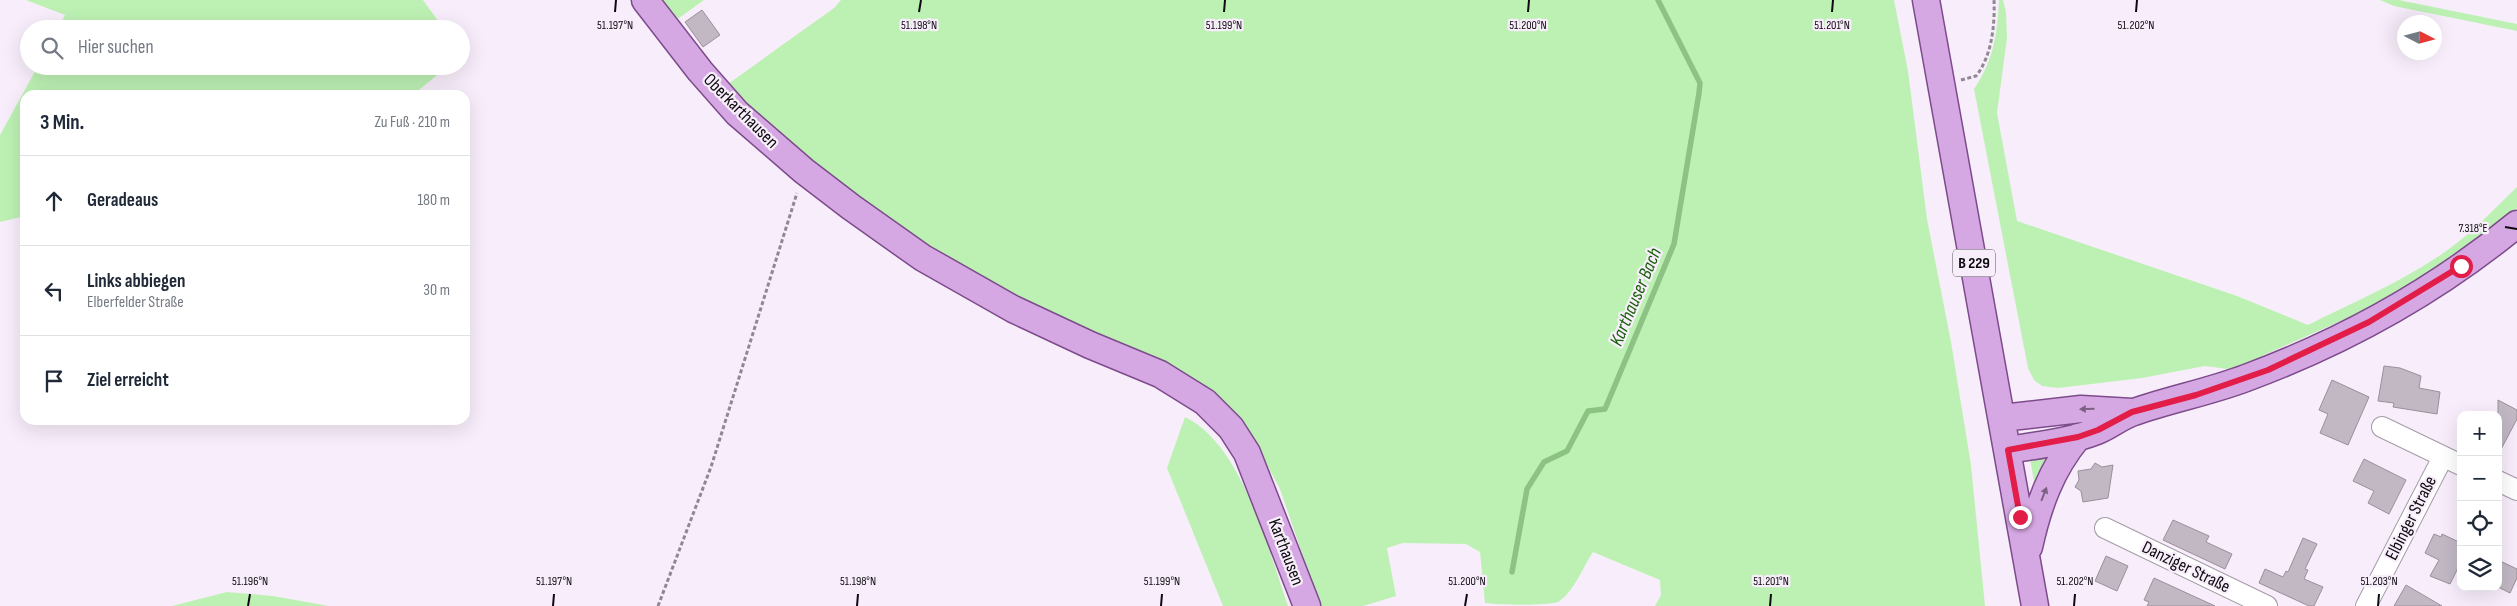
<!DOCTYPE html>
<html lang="de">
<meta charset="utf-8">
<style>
:root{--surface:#fff;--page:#f6f6f7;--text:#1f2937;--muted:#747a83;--line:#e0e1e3}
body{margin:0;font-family:"Sofia Sans Condensed",sans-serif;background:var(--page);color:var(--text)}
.controls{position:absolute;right:15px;bottom:15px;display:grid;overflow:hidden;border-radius:10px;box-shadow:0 5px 20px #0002}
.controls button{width:45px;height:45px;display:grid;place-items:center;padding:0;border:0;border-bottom:1px solid var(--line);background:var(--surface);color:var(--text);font:25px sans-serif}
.compass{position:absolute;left:2397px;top:15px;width:45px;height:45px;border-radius:50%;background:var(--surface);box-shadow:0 5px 20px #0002;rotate:96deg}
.stop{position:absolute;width:15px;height:15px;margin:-11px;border:4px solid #e11d48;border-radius:50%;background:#fff}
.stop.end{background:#e11d48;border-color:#fff;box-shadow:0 1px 5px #0008}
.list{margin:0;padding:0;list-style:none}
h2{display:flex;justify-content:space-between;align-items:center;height:65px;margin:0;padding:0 20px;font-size:21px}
h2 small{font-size:16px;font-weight:400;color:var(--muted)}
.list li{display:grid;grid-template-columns:32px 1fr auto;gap:15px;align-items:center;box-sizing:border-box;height:90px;padding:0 20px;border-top:1px solid var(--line)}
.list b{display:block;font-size:19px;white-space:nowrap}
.list p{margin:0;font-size:16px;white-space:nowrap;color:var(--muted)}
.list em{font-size:16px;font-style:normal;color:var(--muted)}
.icon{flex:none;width:28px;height:28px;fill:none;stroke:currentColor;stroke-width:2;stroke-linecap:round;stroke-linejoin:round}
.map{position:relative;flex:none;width:2517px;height:606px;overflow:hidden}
.search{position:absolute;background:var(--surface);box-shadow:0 5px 20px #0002;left:20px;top:20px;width:450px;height:55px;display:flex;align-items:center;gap:12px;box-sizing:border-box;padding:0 18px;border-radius:28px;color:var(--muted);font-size:19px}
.panel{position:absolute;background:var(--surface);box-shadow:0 5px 20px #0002;left:20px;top:90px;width:450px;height:335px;border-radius:15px}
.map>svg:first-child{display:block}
</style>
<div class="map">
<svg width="2517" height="606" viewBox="0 0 2517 606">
<rect width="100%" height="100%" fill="#f8eefb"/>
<path fill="#bdf1b4" d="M26,0H423L444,29H58L65,15Z
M648,0H704L668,26Z
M841,0H1894L1908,71L1927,219L1951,342L1971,465L1985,606H1655L1661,595L1660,580L1593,552C1583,567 1574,592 1558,602C1542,606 1502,605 1485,603L1480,552L1466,544L1403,543L1387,548L1396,596L1363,606H1320L1280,489L1267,465L1234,425L928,254L721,89L834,8Z
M1999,0H2003L2006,12L2007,38L1997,113L2017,221L2237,296L2308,325C2356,301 2406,280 2449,249C2474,231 2495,208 2517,187V208L2404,293L2266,354L2235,370L2205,366L2142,378L2058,388L2042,386L2034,380L2028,368L1974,89C1994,59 1997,35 1999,0Z
M2380,0H2399L2517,24V31L2394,6Z
M38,66H448L413,95H25V216L0,222V135Z
M1185,417C1242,444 1268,549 1288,606H1223L1167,468Z
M2044,454L2049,465L2035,488L2030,458Z
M227,592L273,596L329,606H172Z"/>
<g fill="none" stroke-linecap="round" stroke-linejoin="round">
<path stroke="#8cc382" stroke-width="5.5" d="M1512,572L1527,489L1544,462L1567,451L1588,411L1605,409L1674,244L1699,93L1700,83L1658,0"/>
</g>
<path fill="#c1b8c4" stroke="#99909c" d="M702,10L720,35L703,47L685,22Z
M2384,366L2400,368L2421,376L2419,388L2440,392L2437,414L2393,407L2394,403L2378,401Z
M2332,380L2369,397L2348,445L2320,433L2328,414L2319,410Z
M2498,400L2517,410V419L2498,455Z
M2364,459L2406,480L2389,514L2368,503L2374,491L2353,481Z
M2095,463L2102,467L2113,465L2108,498L2083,502L2081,491L2075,487L2079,480L2078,471L2091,469Z
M2173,520L2209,536L2206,542L2232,554L2225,569L2163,540Z
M2434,534L2441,537L2442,534L2461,543V562L2450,584L2430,576L2439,560L2425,553Z
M2303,538L2317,544L2305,569L2308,570L2304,579L2323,587L2314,606H2309L2259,583L2265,569L2283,577L2286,571L2288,572Z
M2106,556L2128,566L2117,591L2095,581Z
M2498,560L2517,569V578L2510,593L2498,587Z
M2154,578L2215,606H2147L2149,602L2144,600Z
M2406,585L2442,606H2394Z"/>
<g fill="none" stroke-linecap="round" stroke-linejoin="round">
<g stroke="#a49ba7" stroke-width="22">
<path id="minor" d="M2382,427L2461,465
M2498,481L2517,490
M2105,528L2267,606
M2366,606L2443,457"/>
</g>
<g stroke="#7d4b8c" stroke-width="29">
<path id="major" d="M645,0L700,71L737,113L804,171L851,207L923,258L1013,309L1090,345L1160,374L1205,402L1231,428L1247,453L1307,606
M1926,0L2035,606
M2002,418L2081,409L2132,412
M2008,450C2038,445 2069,442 2097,431C2110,426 2121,416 2134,412C2171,399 2209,392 2246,378C2343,342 2437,290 2517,224
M2029,547C2038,506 2051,469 2078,437"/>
</g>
<path stroke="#8f8891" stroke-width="3" stroke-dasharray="4 2.5" stroke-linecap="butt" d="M1961,80L1976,76C1992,56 1995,24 1994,0
M658,606L711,467L797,193"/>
<use href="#minor" stroke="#fff" stroke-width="20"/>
<use href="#major" stroke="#d6a8e3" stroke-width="26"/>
</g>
<defs><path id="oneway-solid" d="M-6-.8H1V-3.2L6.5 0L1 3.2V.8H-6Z" transform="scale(1.25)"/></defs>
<g fill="#7c6183">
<use href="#oneway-solid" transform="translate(2087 409) rotate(179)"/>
<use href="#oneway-solid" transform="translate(2044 494) rotate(-69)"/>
</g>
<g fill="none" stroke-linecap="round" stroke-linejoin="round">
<path stroke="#e11d48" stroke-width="6" d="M2020,517L2008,450L2078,437L2098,430L2132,412L2196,395L2268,370L2369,322L2461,266"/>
</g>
<path fill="none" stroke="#0d0a0e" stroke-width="2" d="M615,12L616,0M919,12L921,0M1224,12L1225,0M1528,12L1529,0M1832,12L1833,0M2136,12L2137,0M2505,227L2517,229M248,606L250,594M553,606L554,594M857,606L858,594M1161,606L1162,594M1465,606L1467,594M1770,606L1771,594M2074,606L2075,594M2378,606L2379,594"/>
<g text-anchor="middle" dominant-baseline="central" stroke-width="4.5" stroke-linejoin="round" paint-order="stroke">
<rect fill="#f8eefb" stroke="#544e55" stroke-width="1" x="1953" y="249.5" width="42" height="27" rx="4"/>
<g font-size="16" font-weight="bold" fill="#0d0a0e">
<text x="1974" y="263">B 229</text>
</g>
<g font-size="18" fill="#0d0a0e" stroke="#f8eefb">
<text transform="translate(741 111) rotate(45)">Oberkarthausen</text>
<text transform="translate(2411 518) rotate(-63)">Elbinger Straße</text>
<text transform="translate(1286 552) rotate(69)">Karthausen</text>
<text transform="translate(2186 567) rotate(26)">Danziger Straße</text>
</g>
<g font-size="19" font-style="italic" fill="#166106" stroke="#f8eefb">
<text transform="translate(1636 297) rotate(-67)">Karthauser Bach</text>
</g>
</g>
<g font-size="12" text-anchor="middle" fill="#0d0a0e" stroke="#f8eefb" stroke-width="4.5" stroke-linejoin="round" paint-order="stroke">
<text x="615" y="29">51.197°N</text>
<text x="919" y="29">51.198°N</text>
<text x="1224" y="29">51.199°N</text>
<text x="1528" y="29">51.200°N</text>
<text x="1832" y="29">51.201°N</text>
<text x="2136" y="29">51.202°N</text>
<text x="2473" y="232">7.318°E</text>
<text x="250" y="585">51.196°N</text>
<text x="554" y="585">51.197°N</text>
<text x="858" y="585">51.198°N</text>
<text x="1162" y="585">51.199°N</text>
<text x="1467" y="585">51.200°N</text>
<text x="1771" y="585">51.201°N</text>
<text x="2075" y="585">51.202°N</text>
<text x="2379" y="585">51.203°N</text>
</g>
</svg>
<div class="controls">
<button>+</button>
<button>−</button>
<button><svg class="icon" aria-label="locate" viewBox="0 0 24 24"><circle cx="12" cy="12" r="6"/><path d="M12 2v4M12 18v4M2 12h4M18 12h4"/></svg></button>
<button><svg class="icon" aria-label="layers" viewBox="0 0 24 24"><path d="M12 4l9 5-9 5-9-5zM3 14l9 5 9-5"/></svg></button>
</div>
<svg class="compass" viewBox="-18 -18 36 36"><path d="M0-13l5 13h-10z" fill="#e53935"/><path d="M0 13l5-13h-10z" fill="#747a83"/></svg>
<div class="stop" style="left:2461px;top:266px"></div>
<div class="stop end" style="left:2020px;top:517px"></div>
<div class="search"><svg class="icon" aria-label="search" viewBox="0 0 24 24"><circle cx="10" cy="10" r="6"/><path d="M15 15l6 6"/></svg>Hier suchen</div>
<section class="panel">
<h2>3 Min.<small>Zu Fuß · 210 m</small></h2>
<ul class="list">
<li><svg class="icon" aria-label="ahead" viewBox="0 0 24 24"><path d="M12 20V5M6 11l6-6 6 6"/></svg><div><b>Geradeaus</b></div><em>180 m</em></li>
<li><svg class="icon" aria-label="left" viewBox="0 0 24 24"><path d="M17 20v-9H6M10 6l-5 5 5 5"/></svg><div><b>Links abbiegen</b><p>Elberfelder Straße</p></div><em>30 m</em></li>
<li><svg class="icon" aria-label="arrive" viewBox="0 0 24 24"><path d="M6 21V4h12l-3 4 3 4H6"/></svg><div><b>Ziel erreicht</b></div></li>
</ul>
</section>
</div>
